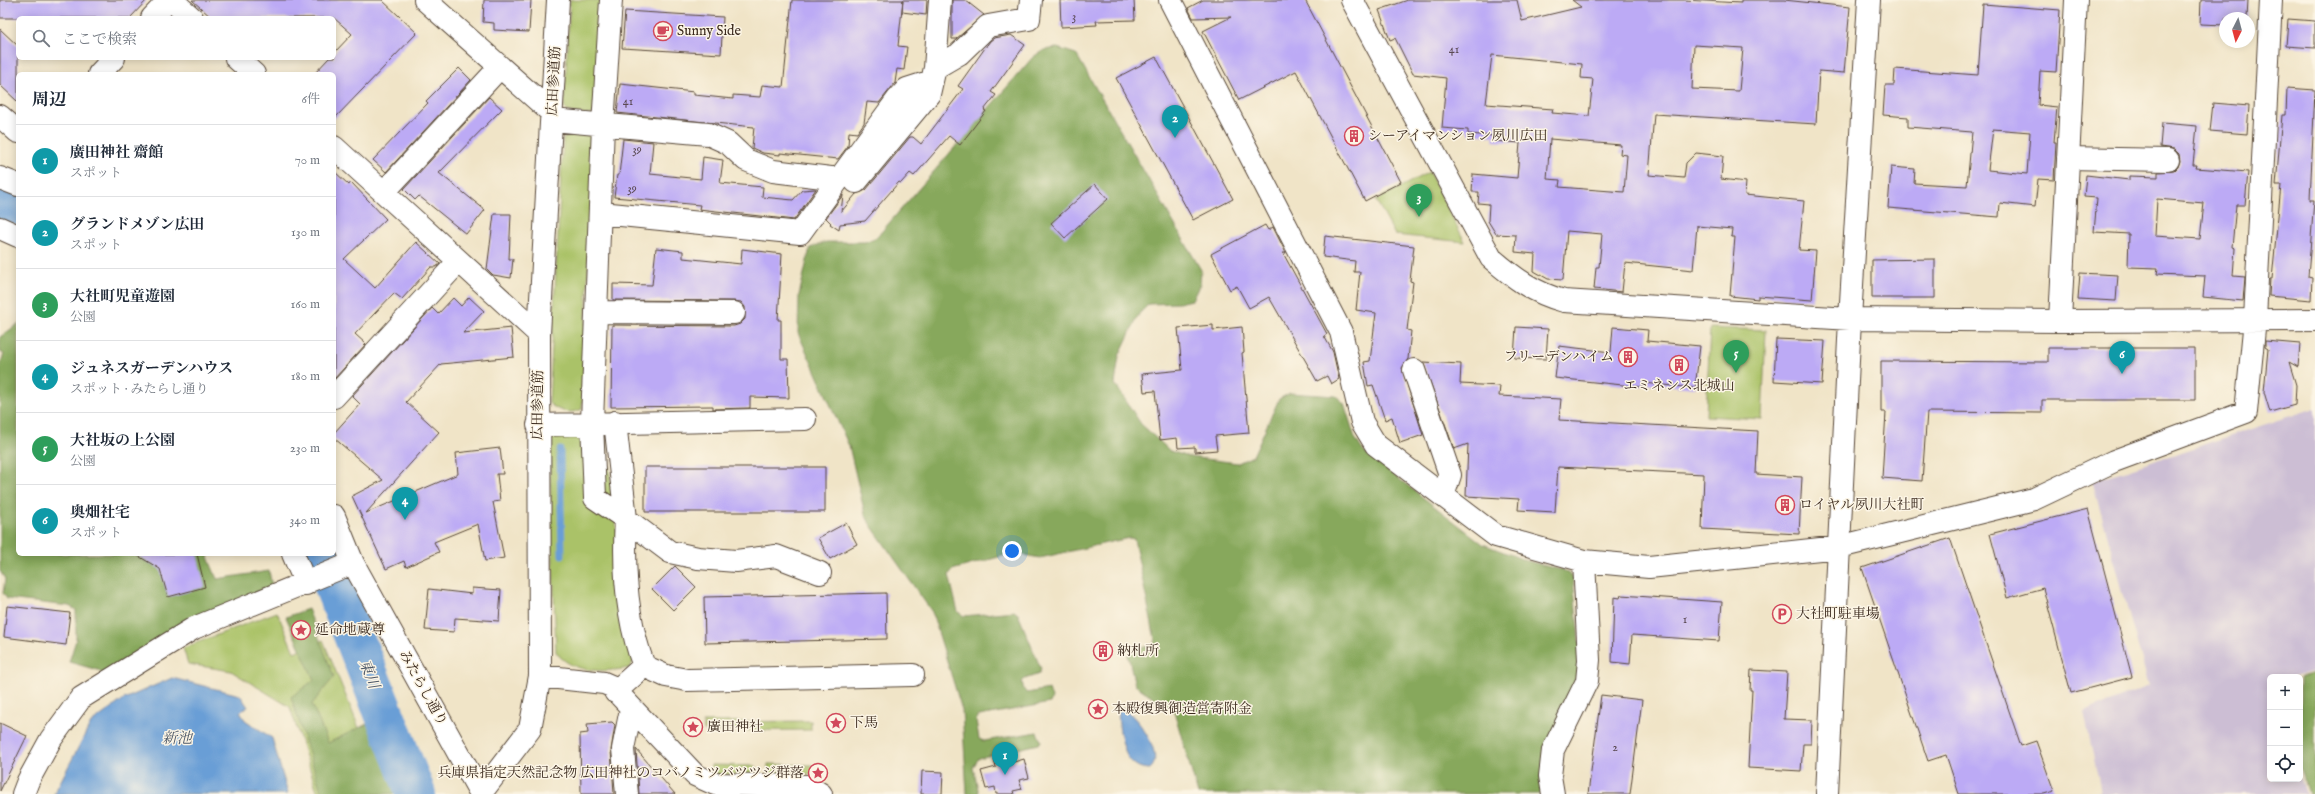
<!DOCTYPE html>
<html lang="ja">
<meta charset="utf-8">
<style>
:root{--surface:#fff;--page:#f2f2f3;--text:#1f2937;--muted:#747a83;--line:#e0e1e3;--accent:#d93025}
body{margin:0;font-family:"IM FELL English","Noto Serif JP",serif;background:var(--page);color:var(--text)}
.controls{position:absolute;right:12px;bottom:12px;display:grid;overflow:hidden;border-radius:6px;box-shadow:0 2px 10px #0003}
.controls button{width:36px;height:36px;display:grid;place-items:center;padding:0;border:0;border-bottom:1px solid var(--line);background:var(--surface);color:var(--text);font:20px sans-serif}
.compass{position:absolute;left:2219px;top:12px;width:36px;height:36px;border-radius:50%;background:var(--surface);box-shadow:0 2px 10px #0003;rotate:186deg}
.you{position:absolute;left:1012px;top:551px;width:14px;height:14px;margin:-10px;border:3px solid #fff;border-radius:50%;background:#1a73e8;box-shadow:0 0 0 6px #1a73e833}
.badge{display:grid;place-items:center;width:26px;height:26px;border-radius:50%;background:var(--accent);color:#fff;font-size:13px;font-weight:700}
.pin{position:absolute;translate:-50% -33px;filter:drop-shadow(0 1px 2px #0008)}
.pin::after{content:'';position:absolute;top:21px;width:14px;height:12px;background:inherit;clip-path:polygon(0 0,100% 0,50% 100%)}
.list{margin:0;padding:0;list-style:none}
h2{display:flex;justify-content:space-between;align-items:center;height:52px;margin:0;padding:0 16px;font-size:17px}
h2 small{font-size:13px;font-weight:400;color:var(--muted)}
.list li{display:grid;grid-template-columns:26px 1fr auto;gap:12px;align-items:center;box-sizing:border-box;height:72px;padding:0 16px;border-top:1px solid var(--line)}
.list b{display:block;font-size:15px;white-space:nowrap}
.list p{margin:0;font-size:13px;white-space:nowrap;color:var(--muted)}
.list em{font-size:13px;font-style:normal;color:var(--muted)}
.icon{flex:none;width:22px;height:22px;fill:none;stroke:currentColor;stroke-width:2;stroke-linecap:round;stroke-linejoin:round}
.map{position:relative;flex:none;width:2315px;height:794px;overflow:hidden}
.search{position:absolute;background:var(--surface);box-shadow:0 2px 10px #0003;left:16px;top:16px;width:320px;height:44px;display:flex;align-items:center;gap:10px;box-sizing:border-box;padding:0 14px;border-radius:6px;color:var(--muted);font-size:15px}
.panel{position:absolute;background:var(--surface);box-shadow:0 2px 10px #0003;left:16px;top:72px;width:320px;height:484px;border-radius:6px}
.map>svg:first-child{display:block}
</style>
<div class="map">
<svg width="2315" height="794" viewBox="0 0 2315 794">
<rect width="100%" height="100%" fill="#fcf5e5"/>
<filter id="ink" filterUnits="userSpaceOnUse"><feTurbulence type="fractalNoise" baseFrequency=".025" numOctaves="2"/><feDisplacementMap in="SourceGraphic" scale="8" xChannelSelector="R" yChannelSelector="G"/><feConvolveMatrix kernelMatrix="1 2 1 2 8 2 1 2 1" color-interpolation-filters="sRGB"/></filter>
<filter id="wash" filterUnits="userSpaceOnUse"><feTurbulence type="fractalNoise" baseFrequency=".012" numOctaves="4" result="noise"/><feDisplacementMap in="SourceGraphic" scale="16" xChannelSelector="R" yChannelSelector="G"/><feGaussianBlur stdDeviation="0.9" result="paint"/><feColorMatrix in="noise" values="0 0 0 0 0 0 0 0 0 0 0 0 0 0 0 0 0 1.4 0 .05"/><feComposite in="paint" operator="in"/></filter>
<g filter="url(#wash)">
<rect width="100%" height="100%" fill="#f0e4c7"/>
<path fill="#ccbed4" d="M2315,408V672L2297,677H2270V779H2300V776L2306,794H2097L2101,792L2084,712L2149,686L2092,480L2124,471Z"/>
<path fill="#aac268" stroke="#727643" d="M570,0H601L596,111L591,115L568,112L564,107Z
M573,133L587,134L594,139L582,409C571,415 557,411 549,403L563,139Z
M1429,172L1465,242L1395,235L1376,200Z
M1710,328L1766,330L1762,419L1706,416Z
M605,434L633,662L629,668C605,672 572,674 556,652L549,440L553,436Z
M277,612L294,652L323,640L386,794H318L290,707L231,671L188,664L183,648Z
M811,721V730L704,731L703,722Z
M768,764L813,765L812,774H768Z
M711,765L756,766V775L711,774Z"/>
<path fill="#87a85c" stroke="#61693d" d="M1057,48L1076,54L1201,270L1200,284L1192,300L1179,303L1149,304L1139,314L1119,356L1115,384L1141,424L1170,451L1189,457L1238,463L1253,456L1279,399L1290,393L1336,396L1344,403L1355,438L1363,451L1483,544L1527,561L1569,572L1573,578L1581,661L1543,794H1198L1174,711L1135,685L1128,655L1130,651L1153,645L1155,639L1134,539L1129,538L1040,558L1013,553L952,570L949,575L958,612L964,616L1014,611L1018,614L1041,669L1039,674L1025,679L1022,682L1024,690L1027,693L1049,689L1052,698L1050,703L979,716L976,720L979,739L984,741L1037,732L1041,741L1039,744L979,758L973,767L979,794H967L962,710L932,612L870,524L865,514L849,446L798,333L799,295L810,248L826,242H865L877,237L1033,57L1044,50Z
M18,324V554H210L208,557L217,579L269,571L273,591L104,675L98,670L69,662L76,640V610L69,606L7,599L3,593L5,579L0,571V364L4,354L0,352V337Z
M308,609L334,677L312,704L328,743L369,723L401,794H322L291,697L314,680L286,617Z
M2315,674V794H2309L2300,767V678Z"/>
<path fill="#699ed6" stroke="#52647a" d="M172,678L240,695L248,707L240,712L245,720L272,738L288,794H54L91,723L124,699Z
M1120,708C1134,710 1167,756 1150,769C1141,769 1135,766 1129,759C1123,752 1115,715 1120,708Z"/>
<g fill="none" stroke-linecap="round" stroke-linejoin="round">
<path stroke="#699ed6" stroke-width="7" d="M560,450L562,555"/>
<path stroke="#699ed6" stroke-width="40" d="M0,199L18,205
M321,554L416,794"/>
</g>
<g id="blocks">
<path fill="#bcaaf5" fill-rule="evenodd" d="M0,0H147L130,18H0Z
M192,0H382L417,33L334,119V74H314L329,58H334V53L352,34L334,18H212Z
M484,0H531L529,32L494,30V23L483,22Z
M792,0H927L926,15L902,12L903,0L898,46L907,47L904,70L897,69L895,83L879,103L867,102L864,123L857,133L849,132L848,146L838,159L780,153V155L763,153L752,148L754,127L617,113L620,84L694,92V95L733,99V95L760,97L762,85L783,87Z
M952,0H965L984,15L956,39H952Z
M1060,0H1134L1135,20L1096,21L1097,25L1061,27Z
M1203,0H1305L1401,182L1365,201L1296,71L1239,100L1203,31L1231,17L1193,18L1188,8Z
M1408,0H1517L1522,21L1581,7L1572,0H1685L1741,3V0H1784L1850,7L1844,73L1819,71L1816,124L1654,114L1649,175L1684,178L1686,163L1696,153L1723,156L1721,179L1746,182L1745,195L1804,201L1799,250L1816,251L1812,300L1758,296V299L1730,296L1735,237H1731L1732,229L1697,226L1693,270L1625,263L1622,292L1594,289L1596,267H1599L1602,234L1567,231L1563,280L1548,279L1534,271L1535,254L1515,252L1516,235L1496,234L1488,221L1489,204L1478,203L1479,192H1472L1473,174L1517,178L1520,143L1493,141L1494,136L1468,134V130L1442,128L1446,78L1413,74L1395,38L1390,40L1379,10ZM1694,45L1743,48L1739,91L1692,89ZM1492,55L1582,64L1581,78L1593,79L1589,116L1552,113L1553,109L1486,104ZM1550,139L1621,145L1620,154L1627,155L1624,192L1559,187L1560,180L1547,179Z
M2201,0H2248L2247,18H2225V25L2200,24Z
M1983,4L2060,10L2056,72L2040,71L2038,105L2057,107L2054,142H2056L2054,180L2038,179L2035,207L2000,203L1999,217L1888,208L1891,167L1915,169L1914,183L1967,186L1972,132L1908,127V117L1883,115L1885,85H1894L1895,69L1978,75ZM1993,129L2030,132L2027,174L1988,170Z
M625,11L723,17L721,54L622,48Z
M2288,19L2315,21V48L2286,46Z
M0,29L18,46V102L0,85Z
M1011,35L1025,45L991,92L996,95L984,110L986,111L960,145L949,136L914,176L910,173L901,183L899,182L865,221L840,224L839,230L830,224L831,223L826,218L843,195L841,212L856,194L866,190L910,137H913L921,144L963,89L958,86L990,41L994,38Z
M1156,57L1233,199L1193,220L1116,78Z
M459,68L471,80L386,172L373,160L428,103L426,101Z
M2287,88L2315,90L2310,200H2314L2308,277L2312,278L2311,300L2269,296L2270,279H2272L2281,185H2276L2282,115H2286Z
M489,97L502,109L439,173L485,210L466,234L419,196L415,200L404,189Z
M2213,103L2249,106L2247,134L2210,131Z
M2162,123L2197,126L2193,165H2197L2196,168L2248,172L2245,205H2236L2232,247L2235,248L2233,276L2245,277L2243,301L2203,297L2205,276L2157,274L2158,268L2128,267L2129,234L2094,232L2097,198L2084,197L2086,175L2129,180V176L2158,177V172L2174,171L2178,167L2180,161L2179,154L2174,149L2160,147ZM2157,199L2204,203L2200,239L2155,236Z
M623,139L653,142L650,174L701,179L703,157L723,160L720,183L763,187L762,197L793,200L802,190L816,189L794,220L699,209L700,205L614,197L617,175H619Z
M334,171L349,185L351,182L386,219L344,259L375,288L416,242L440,264L436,267H431L402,299L394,293L355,334L366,344L334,379Z
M1095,184L1108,199L1065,238L1051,223Z
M494,214H511L509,259H513L511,278L493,275L487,269Z
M1265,225L1268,230L1273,227L1286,253H1283L1327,334L1324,336L1333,352L1339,379L1331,384L1327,376L1317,381L1269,297L1249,308L1237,286L1230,290L1211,254Z
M1325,236L1414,246L1410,281L1413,282L1407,330L1411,331L1408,359L1402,368L1423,435L1400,443L1392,417L1385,420L1373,385L1368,386L1364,362L1370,361L1376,313L1356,310L1360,272H1354L1355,261L1323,257Z
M656,248L683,251V258L741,264L742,249L782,254L778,320H781V359H788L789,398L750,397V408L713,409V406L611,407L612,325L734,326L740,324L745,319V307L741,302L734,301L613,300V284L652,285Z
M1935,259V298H1872V260Z
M2080,273L2118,275L2116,301L2078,299Z
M469,297L484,311L463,333L511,328L514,357L441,364L406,402L439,432L366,513L458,474L456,453L500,448L503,474H497L500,501L493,502L504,558L485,561L478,524L434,542L439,552L406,567L404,561L386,569L352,496L383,480L334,438V433L360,404L352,396L432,308L438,314L453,298L461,306Z
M1213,325V330L1242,327L1244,352L1242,353L1249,433L1215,436L1217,450L1195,452V447L1178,448L1177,438L1160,440L1155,391L1144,392L1142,374L1182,370L1178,328Z
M1516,327L1548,329L1546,359L1514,358Z
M1613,327L1648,330L1647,341L1700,346L1695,388L1643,383L1642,387L1555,378L1559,346L1611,352Z
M1776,339L1825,341L1822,384L1774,381Z
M2265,341L2300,344L2298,367L2289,362L2296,385L2295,405L2270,412L2264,392L2268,349L2265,347Z
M2048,348H2195V400H2042V413L1927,412L1922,481L1882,478L1886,412H1881V361L2048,362Z
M1423,362L1461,364L1460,384L1500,386L1499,396L1561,399L1559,420L1758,431L1756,474L1802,477L1799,534L1702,529L1704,474L1558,467L1555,512L1518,510L1519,499L1466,496L1468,444L1454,449Z
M645,467H825V512H645Z
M2088,509L2132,677L2071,693L2043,588L2007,598L1990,534Z
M846,523L857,544L830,559L818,538Z
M1950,538L2021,746L2036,741L2054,791L2044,794H1959L1946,755L1928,761L1862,568Z
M135,554H197L205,587L168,597L160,569Z
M675,566L696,587L673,610L652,589Z
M472,588L501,590L499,621L455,618L454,632L425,630L429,589L472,594Z
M886,593L887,639L705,643L704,597Z
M1621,595L1722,602L1719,641L1632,635L1630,664L1612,662L1614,597L1620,598Z
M7,606L70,613L66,645L4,637Z
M1751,670L1787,672L1784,719L1812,720L1811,744H1803L1801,771L1748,768L1752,690H1750Z
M1601,695L1642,700L1630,794H1588Z
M612,722L615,725L611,750L614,794H581L580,734L588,733L587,724Z
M0,723L27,736L0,791Z
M636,749L675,794H639Z
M1012,754L1014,762L1024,759L1029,778L1019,780L1022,789L1013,791L1014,794H996L995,787L986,789L981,771L996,767L994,759Z
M922,771L943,772L942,794H921Z"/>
</g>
</g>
<g filter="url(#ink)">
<use href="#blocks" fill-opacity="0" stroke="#564637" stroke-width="1"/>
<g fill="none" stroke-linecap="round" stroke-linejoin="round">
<g stroke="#564637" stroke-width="24">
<path id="minor" d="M172,0L192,18
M425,0L552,113
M611,0L603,125L592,422L595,498L626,519C623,569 626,619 644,666
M940,0L935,68L959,54L988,26L1029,19L1031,0
M1170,0L1341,332L1362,422L1376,445L1496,536L1584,561L1649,567L1839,547L2034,499L2114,461L2246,412L2255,319L2271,0
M1352,0L1491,258C1514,278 1534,293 1564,301L1850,319L2060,321L2315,320
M152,18L169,0
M236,58L254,74
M99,74L114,58
M0,116L18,132
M552,120L708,134L728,143L746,160L773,171L839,179L800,233L601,213
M334,147L539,334
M2068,158L2168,160
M0,178L18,185
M839,179L897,100L907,89L932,81L935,68
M856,182L929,94L932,81
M384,192L500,67
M0,228L18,236
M596,312L734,313
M2060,321L2076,0
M1414,370L1450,475L1443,496
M334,397L459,261
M615,422L626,519L670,552L698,558L736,561L776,556L820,573
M538,425L805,419
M334,516L353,563L481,794
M293,554L306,584
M540,676L604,683L611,686L695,775L715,784L808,786L821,794
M615,692L644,666L666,676L687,680L913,675
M481,793L530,729L540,676L539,334L558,0
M23,794L28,781L51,739L81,698L194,628L353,563
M627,794L623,749L631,709
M1553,794L1550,776L1553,750L1587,681L1589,660L1584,561
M1827,794L1850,319L1869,0"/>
</g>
<use href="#minor" stroke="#fff" stroke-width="22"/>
</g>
</g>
<defs>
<g id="cafe-ring" transform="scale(1)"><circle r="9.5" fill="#fcf5e5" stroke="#d1495b" stroke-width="1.5"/><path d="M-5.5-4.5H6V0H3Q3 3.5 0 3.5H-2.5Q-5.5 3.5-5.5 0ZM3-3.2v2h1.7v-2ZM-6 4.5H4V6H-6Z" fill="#d1495b"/></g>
<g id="building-ring" transform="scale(1)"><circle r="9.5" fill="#fcf5e5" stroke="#d1495b" stroke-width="1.5"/><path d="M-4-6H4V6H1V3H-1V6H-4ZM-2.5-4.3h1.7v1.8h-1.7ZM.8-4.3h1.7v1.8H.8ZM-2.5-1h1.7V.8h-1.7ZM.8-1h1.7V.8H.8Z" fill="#d1495b"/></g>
<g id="parking-ring" transform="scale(1)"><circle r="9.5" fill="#fcf5e5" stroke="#d1495b" stroke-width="1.5"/><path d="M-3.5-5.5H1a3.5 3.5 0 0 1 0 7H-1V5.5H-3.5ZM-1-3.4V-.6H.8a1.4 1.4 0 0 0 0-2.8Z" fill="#d1495b"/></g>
<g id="sight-ring" transform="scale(1)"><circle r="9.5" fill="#fcf5e5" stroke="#d1495b" stroke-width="1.5"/><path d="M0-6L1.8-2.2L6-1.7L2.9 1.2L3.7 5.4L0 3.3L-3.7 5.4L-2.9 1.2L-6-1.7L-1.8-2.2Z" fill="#d1495b"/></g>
</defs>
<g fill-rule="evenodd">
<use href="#cafe-ring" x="663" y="31"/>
<use href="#building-ring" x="1354" y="136"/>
<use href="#building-ring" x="1628" y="357"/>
<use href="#building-ring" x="1679" y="365"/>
<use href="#building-ring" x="1785" y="505"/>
<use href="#parking-ring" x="1782" y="614"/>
<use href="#sight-ring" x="301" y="630"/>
<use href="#building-ring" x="1103" y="651"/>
<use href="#sight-ring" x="1098" y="709"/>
<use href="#sight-ring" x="836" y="723"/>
<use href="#sight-ring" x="693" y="727"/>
<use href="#sight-ring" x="818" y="773"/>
</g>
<g text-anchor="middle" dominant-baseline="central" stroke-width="3" stroke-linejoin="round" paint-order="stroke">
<g font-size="12" fill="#5b4a54">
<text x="1074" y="16">3</text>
<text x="1454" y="49">41</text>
<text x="628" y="101">41</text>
<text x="637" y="149">39</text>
<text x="632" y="188">39</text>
<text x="1685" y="619">1</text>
<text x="1615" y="747">2</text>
</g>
<g font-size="14" fill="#3b2a1e" stroke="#fcf5e5" text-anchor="start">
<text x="677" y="31">Sunny Side</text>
<text x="1368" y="136">シーアイマンション夙川広田</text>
<text x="1614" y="357" text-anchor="end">フリーデンハイム</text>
<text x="1679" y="386" text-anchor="middle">エミネンス北城山</text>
<text x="1799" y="505">ロイヤル夙川大社町</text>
<text x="1796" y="614">大社町駐車場</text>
<text x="315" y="630">延命地蔵尊</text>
<text x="1117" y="651">納札所</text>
<text x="1112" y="709">本殿復興御造営寄附金</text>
<text x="850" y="723">下馬</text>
<text x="707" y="727">廣田神社</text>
<text x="804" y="773" text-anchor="end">兵庫県指定天然記念物 広田神社のコバノミツバツツジ群落</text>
</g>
<g font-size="14" fill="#3b2a1e" stroke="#fcf5e5">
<text transform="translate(554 81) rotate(-87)">広田参道筋</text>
<text transform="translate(538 405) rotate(-89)">広田参道筋</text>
<text transform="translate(423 688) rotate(61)">みたらし通り</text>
</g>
<g font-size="15" font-style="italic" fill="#4d5868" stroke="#fcf5e5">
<text transform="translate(369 674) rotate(68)">東川</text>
<text x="177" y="738">新池</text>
</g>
</g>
</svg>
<div class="controls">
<button>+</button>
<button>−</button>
<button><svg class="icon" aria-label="locate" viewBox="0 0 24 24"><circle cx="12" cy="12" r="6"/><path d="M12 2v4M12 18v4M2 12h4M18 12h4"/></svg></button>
</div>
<svg class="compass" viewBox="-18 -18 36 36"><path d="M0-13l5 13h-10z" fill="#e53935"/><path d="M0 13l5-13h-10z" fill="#747a83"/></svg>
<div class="you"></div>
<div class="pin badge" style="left:1005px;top:775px;background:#0f9aa8">1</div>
<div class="pin badge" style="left:1175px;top:138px;background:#0f9aa8">2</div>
<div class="pin badge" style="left:1419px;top:217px;background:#2e9e5b">3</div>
<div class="pin badge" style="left:405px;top:520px;background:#0f9aa8">4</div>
<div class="pin badge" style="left:1736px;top:373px;background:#2e9e5b">5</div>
<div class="pin badge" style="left:2122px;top:374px;background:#0f9aa8">6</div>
<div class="search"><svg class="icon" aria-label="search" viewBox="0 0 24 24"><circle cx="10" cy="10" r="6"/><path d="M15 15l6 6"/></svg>ここで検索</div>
<section class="panel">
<h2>周辺<small>6件</small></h2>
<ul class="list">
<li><span class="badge" style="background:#0f9aa8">1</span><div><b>廣田神社 齋館</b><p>スポット</p></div><em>70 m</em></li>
<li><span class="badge" style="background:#0f9aa8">2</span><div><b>グランドメゾン広田</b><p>スポット</p></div><em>130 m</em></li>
<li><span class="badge" style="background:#2e9e5b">3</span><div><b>大社町児童遊園</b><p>公園</p></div><em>160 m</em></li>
<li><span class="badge" style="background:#0f9aa8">4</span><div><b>ジュネスガーデンハウス</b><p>スポット · みたらし通り</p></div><em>180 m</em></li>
<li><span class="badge" style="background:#2e9e5b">5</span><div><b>大社坂の上公園</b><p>公園</p></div><em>230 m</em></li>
<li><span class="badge" style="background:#0f9aa8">6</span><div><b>奥畑社宅</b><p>スポット</p></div><em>340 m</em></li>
</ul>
</section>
</div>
